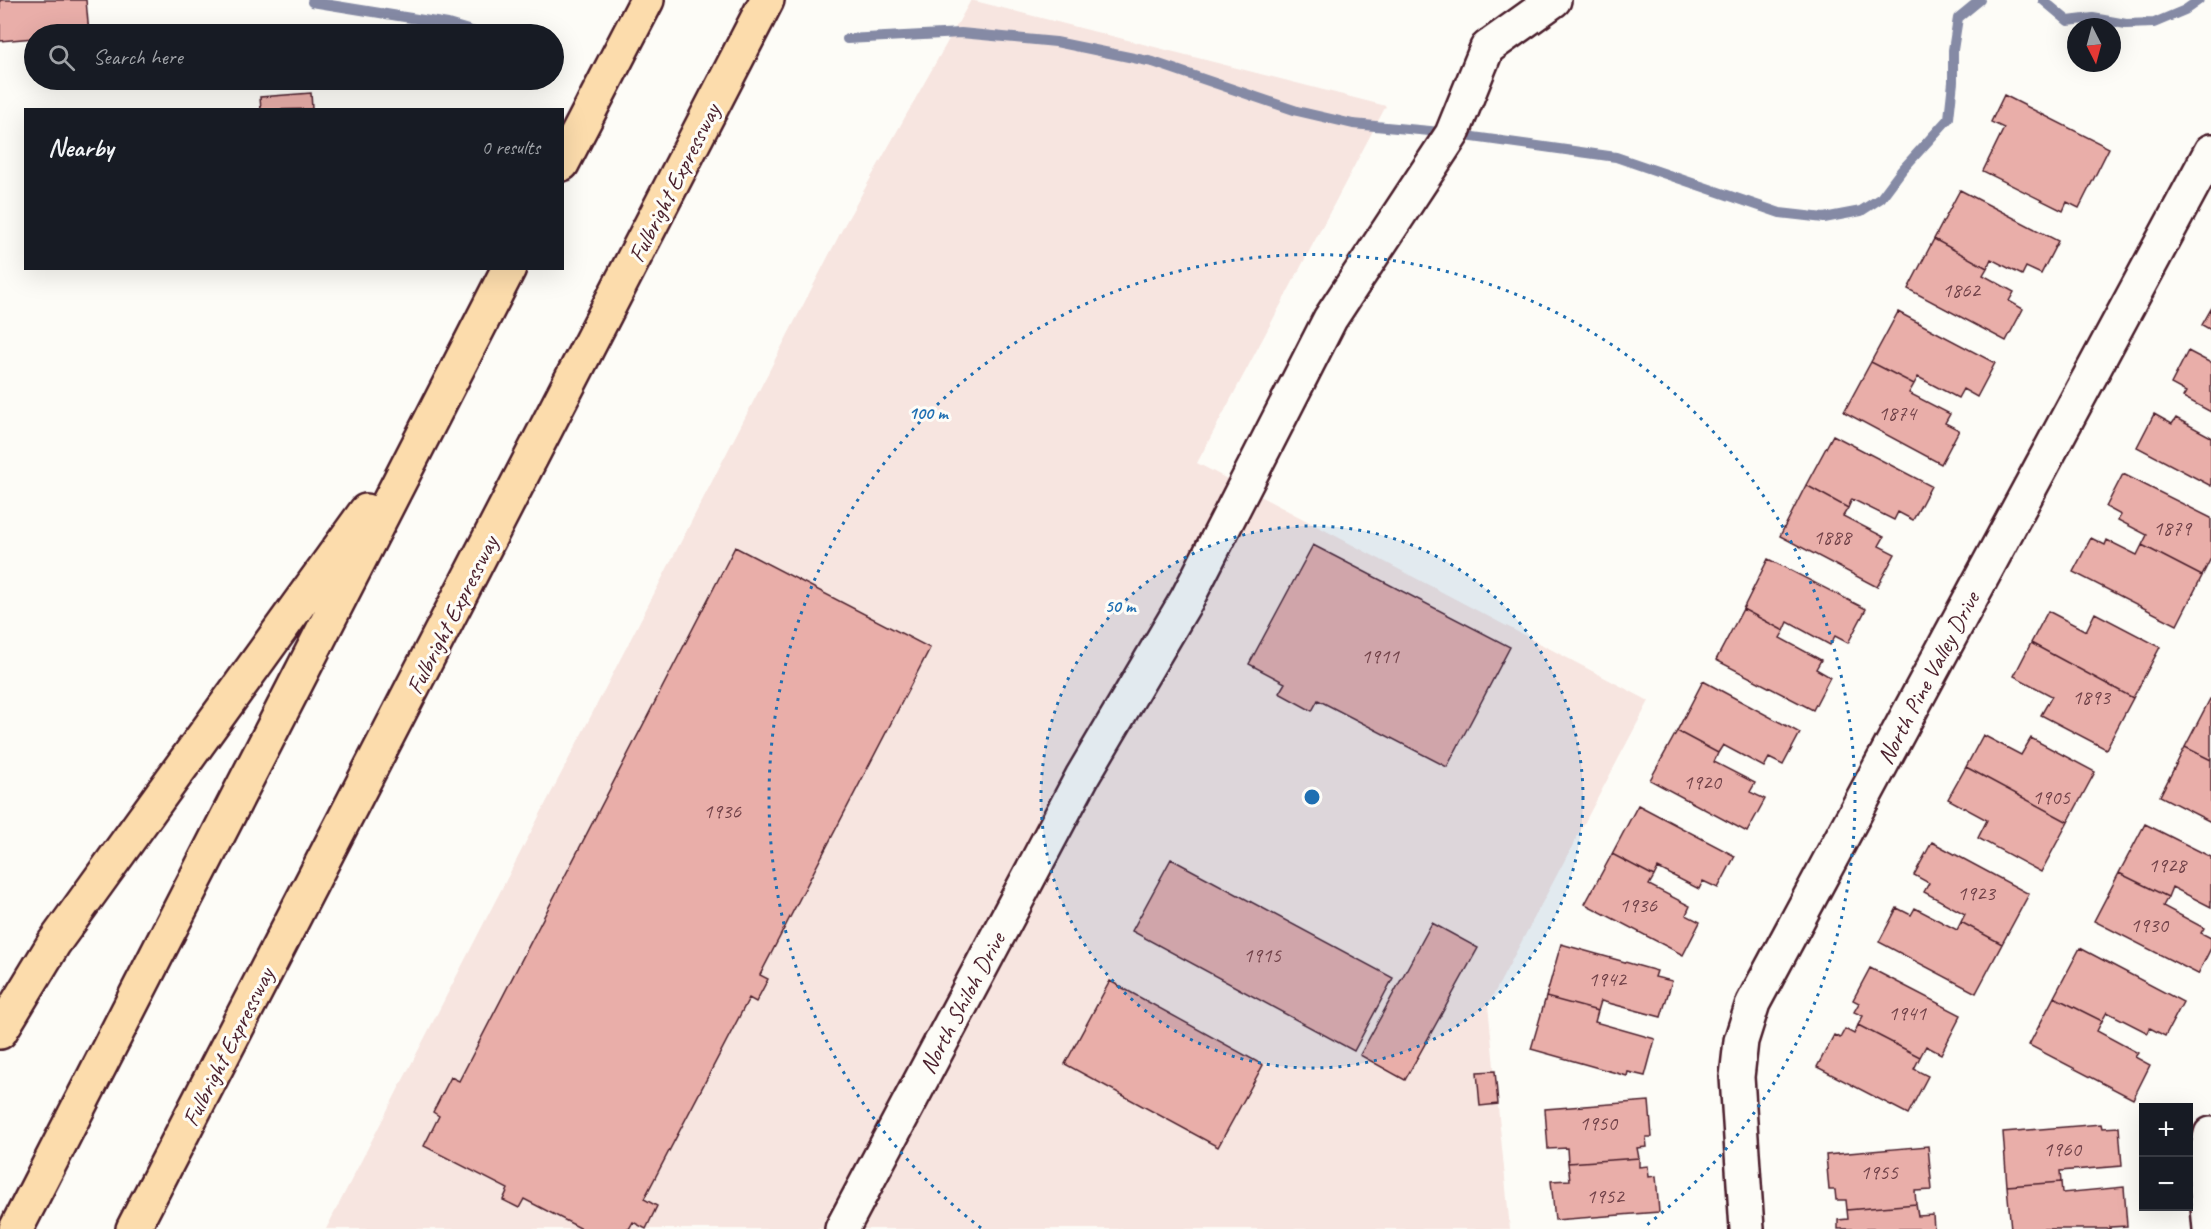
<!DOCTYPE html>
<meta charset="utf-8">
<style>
:root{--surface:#171b24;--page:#20242c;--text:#f1f3f6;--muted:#9ea1a6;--line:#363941}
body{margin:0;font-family:Caveat,sans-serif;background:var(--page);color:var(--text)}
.controls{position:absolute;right:18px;bottom:18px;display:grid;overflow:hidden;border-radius:0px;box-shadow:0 6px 24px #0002}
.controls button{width:54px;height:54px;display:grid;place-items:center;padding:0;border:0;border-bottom:2px solid var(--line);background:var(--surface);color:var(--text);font:30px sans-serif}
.compass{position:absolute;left:2067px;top:18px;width:54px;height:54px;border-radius:50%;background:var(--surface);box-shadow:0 6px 24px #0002;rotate:174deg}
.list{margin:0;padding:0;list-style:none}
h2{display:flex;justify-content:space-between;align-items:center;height:78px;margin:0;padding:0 24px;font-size:26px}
h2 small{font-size:20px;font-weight:400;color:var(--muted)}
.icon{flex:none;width:33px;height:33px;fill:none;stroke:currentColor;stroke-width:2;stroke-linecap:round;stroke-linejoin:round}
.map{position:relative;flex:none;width:2211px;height:1229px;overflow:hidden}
.search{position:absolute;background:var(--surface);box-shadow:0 6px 24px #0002;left:24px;top:24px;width:540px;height:66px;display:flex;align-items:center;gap:15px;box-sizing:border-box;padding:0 21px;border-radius:33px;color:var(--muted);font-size:22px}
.panel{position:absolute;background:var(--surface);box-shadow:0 6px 24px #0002;left:24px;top:108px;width:540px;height:162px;border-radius:0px}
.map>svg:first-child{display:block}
</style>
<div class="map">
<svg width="2211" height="1229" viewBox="0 0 2211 1229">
<rect width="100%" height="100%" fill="#fdfcf7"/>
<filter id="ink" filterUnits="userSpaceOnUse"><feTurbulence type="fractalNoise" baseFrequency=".0167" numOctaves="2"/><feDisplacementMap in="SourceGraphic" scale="12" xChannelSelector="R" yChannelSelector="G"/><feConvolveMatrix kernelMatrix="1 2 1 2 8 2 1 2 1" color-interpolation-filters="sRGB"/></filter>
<g filter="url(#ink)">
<path fill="#f7e5e0" d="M971,0L1386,106L1197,463L1649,701L1488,1005L1510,1229H326L846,222Z"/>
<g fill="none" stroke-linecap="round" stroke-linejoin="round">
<path stroke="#858aa5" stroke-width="10" d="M2043,0L2068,21L2093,18L2126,24L2154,23L2185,10L2199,0
M312,2L448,24L482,34
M847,39L961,33L1056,42L1153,62L1297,111L1353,124L1430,131L1616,157L1780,213L1824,218L1861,211L1881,198L1902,170L1949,118L1953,82V50L1958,18L1980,0"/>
</g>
<path fill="#e9aea9" stroke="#4a1f2b" stroke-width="1.5" d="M0,0H86L89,34H34V38L0,41Z
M311,93L312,109L261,110L260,97Z
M2004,95L2109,148L2079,208L2067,202L2063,211L1983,171L2004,128L1991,122Z
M1960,190L2058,241L2041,274L2026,267L2022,275L1991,259L1987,268L1934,239Z
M1934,239L1987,268L1983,275L2014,292L2009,301L2023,309L2006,341L1908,289Z
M2211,309V330L2202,325Z
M1898,312L1995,363L1977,397L1963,389L1958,398L1918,377L1914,384L1871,362Z
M2188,351L2211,363V412L2183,397L2186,392L2171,384Z
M1871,362L1914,384L1909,393L1950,414L1945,423L1959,430L1941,464L1844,412Z
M2154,414L2172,424L2176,418L2211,437V486L2137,447Z
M1833,435L1931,486L1913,520L1898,512L1894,520L1852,499L1848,508L1806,485Z
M2123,474L2211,518V558L2202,576L2142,545L2147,535L2118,520L2121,515L2106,507Z
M1806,485L1848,508L1843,516L1884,537L1879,546L1895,554L1877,587L1780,536Z
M2091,538L2105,545L2107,540L2137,555L2142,545L2202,576L2177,625L2073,572Z
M1313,545L1510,647L1447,767L1318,700L1312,711L1279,693L1285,683L1249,664Z
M735,547L930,648L760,975L768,979L756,1002L749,998L644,1199L657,1206L646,1229L633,1222L629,1229H582L524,1199L519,1208L503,1200L508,1189L424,1146L439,1116L433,1112L451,1077L459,1081Z
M1768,559L1866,609L1848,643L1835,636L1830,645L1788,622L1784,631L1743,609Z
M1743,609L1784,631L1780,638L1821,660L1816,669L1830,677L1813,710L1716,660Z
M2048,611L2086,631L2095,613L2160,647L2133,698L2031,643Z
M2031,643L2133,698L2106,749L2041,715L2052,696L2014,676Z
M1703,681L1800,733L1783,765L1769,758L1764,767L1723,745L1718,753L1677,731Z
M2210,699L2211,700V760L2185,747Z
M1677,731L1718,753L1714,762L1755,783L1750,792L1765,799L1747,832L1650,780Z
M1983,735L2021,755L2031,738L2095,772L2068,822L1966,767Z
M2185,747L2211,760V822L2160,796Z
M1966,767L2068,822L2041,872L1978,838L1987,820L1948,799Z
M1638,805L1735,856L1718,888L1703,881L1699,889L1658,868L1654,876L1612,854Z
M2145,824L2211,857V907L2172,887L2168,897L2119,873Z
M1932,842L2029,894L2002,944L1961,922L1965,914L1924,892L1929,883L1914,875Z
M1612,854L1654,876L1649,885L1690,906L1686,915L1700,922L1683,955L1585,904Z
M1171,859L1393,978L1354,1051L1132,931Z
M2119,873L2168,897L2163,906L2204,928L2201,933L2211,938V948L2198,974L2094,921Z
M1897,908L1911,915L1915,908L1957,930L1961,922L2002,944L1976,993L1879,942Z
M1432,923L1478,948L1405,1080L1360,1055Z
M1561,944L1657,971L1655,977L1672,981L1661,1017L1601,1001L1598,1011L1546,997Z
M2080,948L2183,1002L2165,1036L2150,1028L2148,1033L2107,1012L2102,1021L2054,997Z
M1870,968L1961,1015L1941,1054L1926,1046L1920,1057L1858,1025L1863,1016L1854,1012L1859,1003L1853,1000Z
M1110,981L1263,1065L1218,1147L1065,1064Z
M1546,997L1598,1011L1595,1022L1655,1039L1645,1076L1628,1072L1627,1076L1531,1049Z
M2054,997L2102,1021L2097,1031L2138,1053L2135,1057L2150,1065L2133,1099L2029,1045Z
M1858,1025L1920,1057L1914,1069L1928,1076L1908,1114L1817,1067L1834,1035L1840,1038L1845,1029L1854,1034Z
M1495,1071L1498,1104L1480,1106L1477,1072Z
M1649,1101L1652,1137H1646L1647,1147L1637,1148L1639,1158L1568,1163L1567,1148L1548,1149L1545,1109Z
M2101,1124L2102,1128L2119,1127L2122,1166L2060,1171L2061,1182L2007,1186L2003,1132Z
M1928,1146L1932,1190L1915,1191L1916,1204L1847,1210L1846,1200H1836L1835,1190H1829L1826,1155Z
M1639,1158V1167L1648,1166L1649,1177L1656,1176L1659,1212L1555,1220L1551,1181L1570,1180L1568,1163Z
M2061,1182L2062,1193L2124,1187L2127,1226L2110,1227V1229H2011L2007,1186Z
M1916,1204L1918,1216L1933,1215L1934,1229H1838V1220L1848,1219L1847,1210Z"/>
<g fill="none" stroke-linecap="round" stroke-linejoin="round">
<g stroke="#4a1f2b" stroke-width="38">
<path id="minor" d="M842,1229L1082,777L1187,599L1330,319L1452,134L1487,48L1554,0
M1747,1229L1737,1077L1741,1041L1753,1003L2211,151
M2210,1229L2204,1163L2211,1134"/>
</g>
<g stroke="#4a1f2b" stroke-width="38">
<path id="highway" d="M562,164L647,0
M0,1032L54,943L366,511
M16,1229L509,268
M133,1229L767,0"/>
</g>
<use href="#minor" stroke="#fdfcf7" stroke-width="33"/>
<use href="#highway" stroke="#fcdcac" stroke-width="33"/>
</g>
</g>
<circle cx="1312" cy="797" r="271" fill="#1f6fb2" fill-opacity=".12"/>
<g fill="none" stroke="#1f6fb2" stroke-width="3" stroke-dasharray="3 6">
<circle cx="1312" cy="797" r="271"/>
<path d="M981 1228A543 543 0 1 1 1643 1228"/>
</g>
<g text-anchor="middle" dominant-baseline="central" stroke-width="6" stroke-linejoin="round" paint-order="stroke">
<g font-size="21" fill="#72434a">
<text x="1961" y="290">1862</text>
<text x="1897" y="413">1874</text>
<text x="2172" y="528">1879</text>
<text x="1832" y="537">1888</text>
<text x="1380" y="656">1911</text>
<text x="2091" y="697">1893</text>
<text x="1702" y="782">1920</text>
<text x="2051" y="797">1905</text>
<text x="722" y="811">1936</text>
<text x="2167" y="865">1928</text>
<text x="1976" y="893">1923</text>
<text x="1638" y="905">1936</text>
<text x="2149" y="925">1930</text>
<text x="1262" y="955">1915</text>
<text x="1607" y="979">1942</text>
<text x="1907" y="1013">1941</text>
<text x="1598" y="1123">1950</text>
<text x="2062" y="1149">1960</text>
<text x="1879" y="1172">1955</text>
<text x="1605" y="1196">1952</text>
</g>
<g font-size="24" fill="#4a1f2b" stroke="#fdfcf7">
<text transform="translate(674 183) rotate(-63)">Fulbright Expressway</text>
<text transform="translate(452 615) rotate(-63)">Fulbright Expressway</text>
<text transform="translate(1928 678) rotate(-62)">North Pine Valley Drive</text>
<text transform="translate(962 1003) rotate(-62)">North Shiloh Drive</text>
<text transform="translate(228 1047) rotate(-63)">Fulbright Expressway</text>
</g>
</g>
<circle cx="1312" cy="797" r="9" fill="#1f6fb2" stroke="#fdfcf7" stroke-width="3"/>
<g font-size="18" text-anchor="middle" font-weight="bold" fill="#1f6fb2" stroke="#fdfcf7" stroke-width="6" stroke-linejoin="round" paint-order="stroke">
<text x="928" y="419">100 m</text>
<text x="1120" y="612">50 m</text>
</g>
</svg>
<div class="controls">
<button>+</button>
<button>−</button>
</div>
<svg class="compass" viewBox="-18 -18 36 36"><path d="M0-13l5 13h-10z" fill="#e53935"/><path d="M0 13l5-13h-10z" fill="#9ea1a6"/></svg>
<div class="search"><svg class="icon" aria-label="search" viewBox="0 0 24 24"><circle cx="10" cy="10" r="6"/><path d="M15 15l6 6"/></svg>Search here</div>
<section class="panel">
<h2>Nearby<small>0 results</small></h2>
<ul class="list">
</ul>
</section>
</div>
